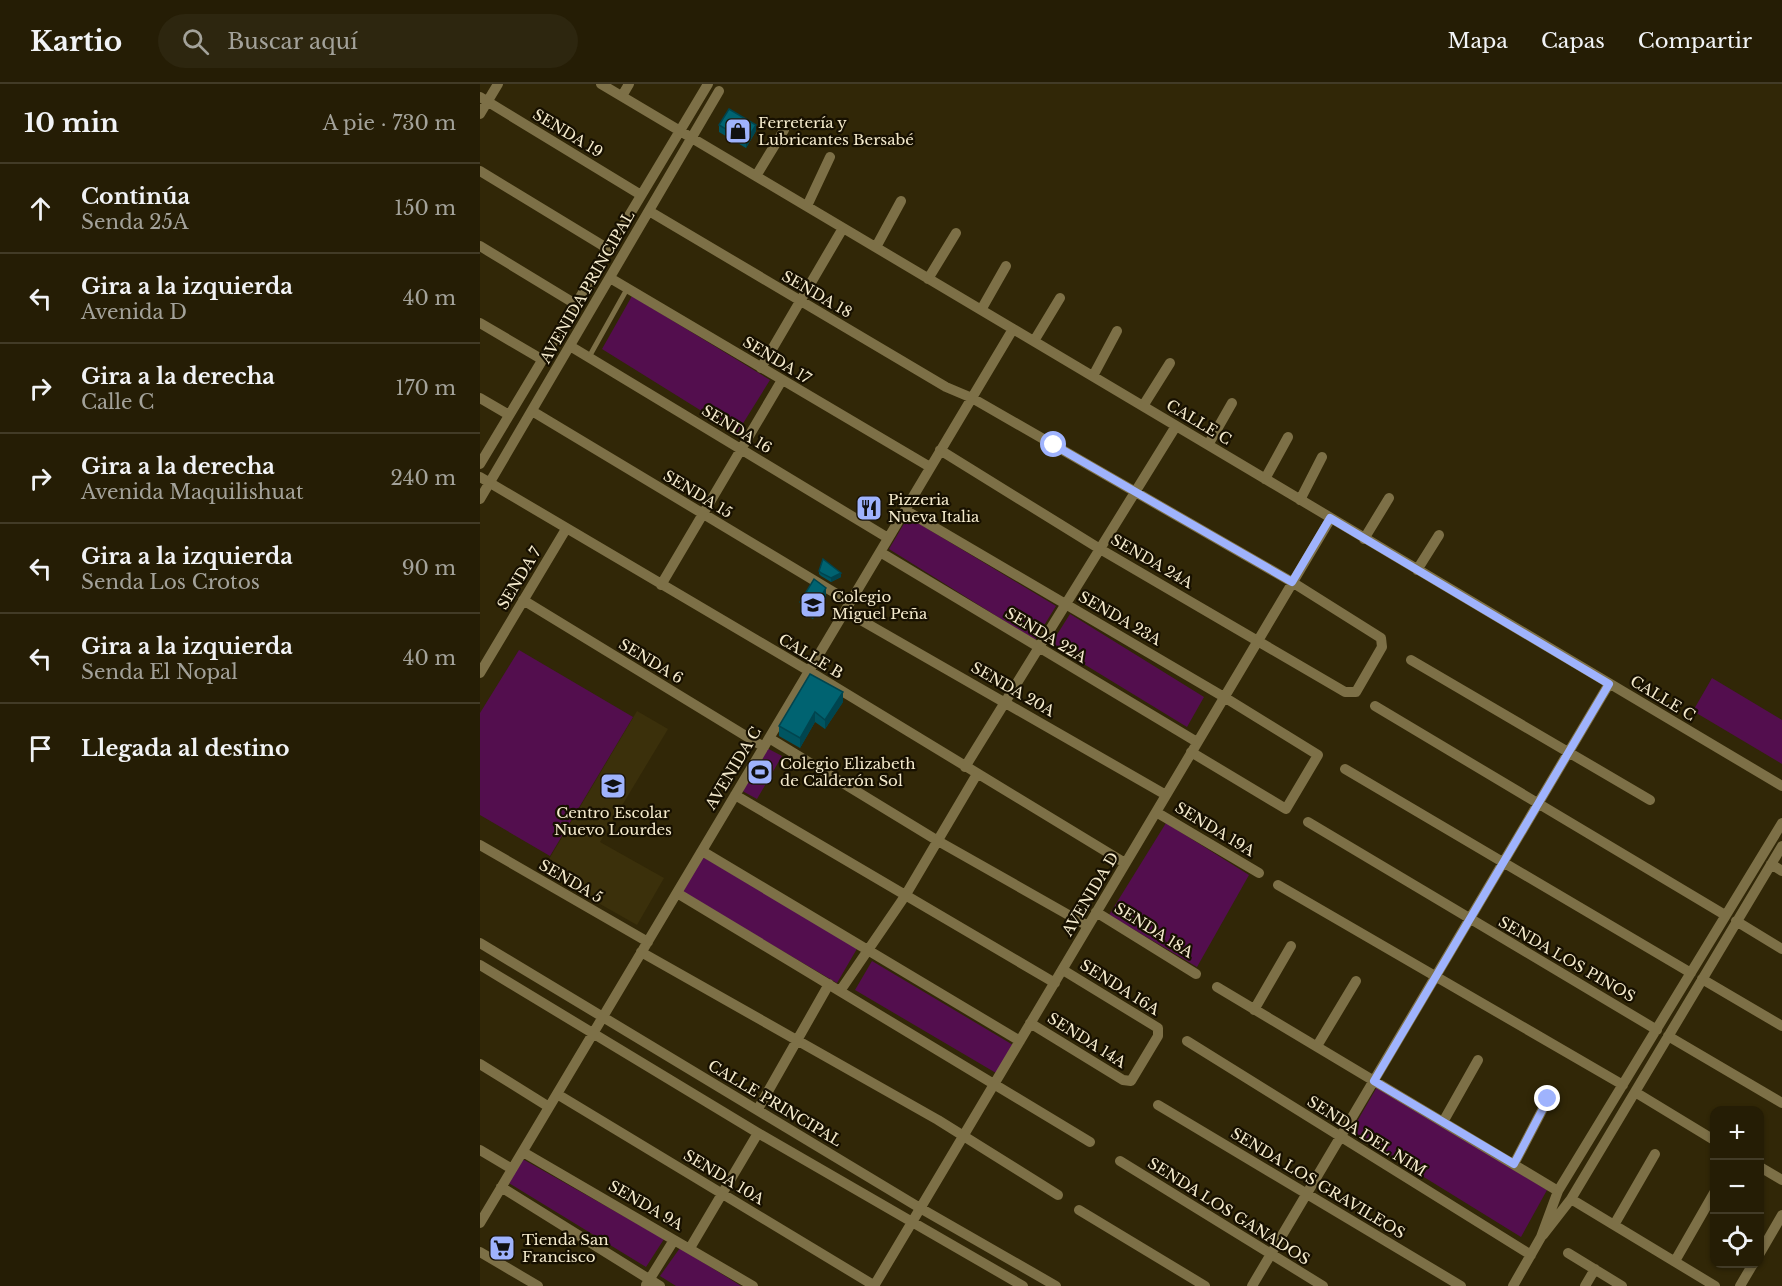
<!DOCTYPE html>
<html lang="es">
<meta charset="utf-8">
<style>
:root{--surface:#251d05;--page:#2d260f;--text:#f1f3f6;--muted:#a3a29a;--line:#423b27}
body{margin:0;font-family:"Libre Baskerville",serif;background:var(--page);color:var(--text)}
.controls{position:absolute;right:18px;bottom:18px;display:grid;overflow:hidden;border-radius:12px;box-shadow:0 2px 4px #0004}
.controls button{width:54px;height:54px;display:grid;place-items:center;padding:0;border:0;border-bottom:2px solid var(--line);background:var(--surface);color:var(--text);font:30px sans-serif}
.stop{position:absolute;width:18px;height:18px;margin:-14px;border:4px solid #9fb3fd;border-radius:50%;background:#fff}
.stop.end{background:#9fb3fd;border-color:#fff;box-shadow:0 2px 6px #0008}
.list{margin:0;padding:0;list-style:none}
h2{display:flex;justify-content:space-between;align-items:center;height:78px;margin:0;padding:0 24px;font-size:26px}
h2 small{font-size:20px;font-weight:400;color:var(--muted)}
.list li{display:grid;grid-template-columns:39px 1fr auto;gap:18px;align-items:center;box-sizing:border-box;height:90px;padding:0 24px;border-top:2px solid var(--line)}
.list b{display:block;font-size:22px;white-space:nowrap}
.list p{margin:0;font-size:20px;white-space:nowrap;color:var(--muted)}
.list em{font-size:20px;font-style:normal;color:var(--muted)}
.icon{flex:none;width:33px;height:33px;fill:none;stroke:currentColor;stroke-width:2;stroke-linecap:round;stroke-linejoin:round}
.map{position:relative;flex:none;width:1302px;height:1202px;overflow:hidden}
header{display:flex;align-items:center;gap:36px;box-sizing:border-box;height:84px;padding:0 30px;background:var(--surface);border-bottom:2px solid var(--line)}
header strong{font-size:28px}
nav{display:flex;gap:33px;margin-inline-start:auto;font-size:21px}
.search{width:420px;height:54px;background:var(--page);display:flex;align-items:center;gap:15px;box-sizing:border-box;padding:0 21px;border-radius:33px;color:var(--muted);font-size:22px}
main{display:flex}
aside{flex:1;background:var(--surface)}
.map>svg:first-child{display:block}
</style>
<header>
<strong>Kartio</strong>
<div class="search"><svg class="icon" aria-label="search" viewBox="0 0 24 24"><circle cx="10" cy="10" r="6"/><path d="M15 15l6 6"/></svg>Buscar aquí</div>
<nav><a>Mapa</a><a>Capas</a><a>Compartir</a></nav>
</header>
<main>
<aside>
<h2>10 min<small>A pie · 730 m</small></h2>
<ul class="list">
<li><svg class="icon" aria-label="ahead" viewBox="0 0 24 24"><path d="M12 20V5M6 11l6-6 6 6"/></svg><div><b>Continúa</b><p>Senda 25A</p></div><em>150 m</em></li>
<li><svg class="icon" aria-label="left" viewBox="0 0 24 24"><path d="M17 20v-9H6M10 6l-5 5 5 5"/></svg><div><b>Gira a la izquierda</b><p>Avenida D</p></div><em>40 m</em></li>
<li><svg class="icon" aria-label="right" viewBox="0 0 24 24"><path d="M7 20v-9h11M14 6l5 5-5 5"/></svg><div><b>Gira a la derecha</b><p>Calle C</p></div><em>170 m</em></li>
<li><svg class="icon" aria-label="right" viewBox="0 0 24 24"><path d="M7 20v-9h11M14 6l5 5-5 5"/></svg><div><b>Gira a la derecha</b><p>Avenida Maquilishuat</p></div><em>240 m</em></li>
<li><svg class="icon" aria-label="left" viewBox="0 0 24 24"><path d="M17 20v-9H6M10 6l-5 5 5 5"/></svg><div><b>Gira a la izquierda</b><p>Senda Los Crotos</p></div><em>90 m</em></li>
<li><svg class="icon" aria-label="left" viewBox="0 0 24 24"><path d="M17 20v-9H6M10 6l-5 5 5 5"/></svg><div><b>Gira a la izquierda</b><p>Senda El Nopal</p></div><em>40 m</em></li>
<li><svg class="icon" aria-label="arrive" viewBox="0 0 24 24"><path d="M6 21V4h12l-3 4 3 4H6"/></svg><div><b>Llegada al destino</b></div></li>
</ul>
</aside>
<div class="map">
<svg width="1302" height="1202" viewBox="0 0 1302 1202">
<rect width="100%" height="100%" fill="#312707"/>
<path fill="#3b300b" d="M157,627L188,645L120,758L184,794L157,841L62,787Z"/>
<path fill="#530e4e" d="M152,212L290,296L257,349L122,265Z
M428,433L576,522L555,556L409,465Z
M590,530L724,613L707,643L571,560Z
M39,566L153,633L70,772L0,731V629Z
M1232,594L1302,636V680L1213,627Z
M283,662L302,672L277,715L257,704Z
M686,739L769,791L717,883L629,831Z
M223,773L378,863L357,899L202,808Z
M392,877L533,961L516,989L375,906Z
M897,1003L1067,1106L1041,1153L871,1048Z
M39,1073L184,1155L166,1183L27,1098Z
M200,1164L261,1202H196L180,1192Z"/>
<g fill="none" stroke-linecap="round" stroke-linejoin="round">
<path stroke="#7d7047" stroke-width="5" d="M109,273L147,205"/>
<path stroke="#7d7047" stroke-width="10" d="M121,0L1302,702
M142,12L149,0
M0,13L161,111
M0,30L18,0
M0,87L130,166
M276,92L304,46
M327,122L350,73
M169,127L466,303L492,314L812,498L901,554L902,563L876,608H865L620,465L460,366
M0,162L97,221
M396,163L421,117
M130,194L450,383
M448,195L476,149
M501,226L526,182
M0,239L63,276
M554,257L580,214
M90,262L408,454
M281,284L363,144
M613,292L637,247
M0,314L29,331
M663,322L690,279
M52,327L370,518
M728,361L752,319
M0,380L228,0
M0,393L329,587L645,779
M785,395L808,353
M0,415L239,7
M820,416L842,373
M425,426L744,613L838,671L806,725L711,668
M884,455L909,414
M400,468L717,658
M937,486L959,451
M181,501L302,296
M43,516L284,663
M365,527L686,711
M931,576L1170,716
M0,589L86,445
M895,622L1245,831
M289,654L458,757L608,842
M485,683L696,342
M865,685L1211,889
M255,711L575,899
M676,728L779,789
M828,738L1177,946
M0,761L168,858
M222,767L540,957
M1291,780L1302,787
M798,801L1143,1001
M197,809L610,1058
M616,828L716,890
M1256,837L1302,865
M0,859L440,1124L576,1202
M161,868L458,1036L578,1111
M0,881L278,1049L543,1202
M1222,895L1302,942
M737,903L1078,1107
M360,907L425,812L497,690
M774,926L811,862
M550,939L643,996L651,997L678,952V944L583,886
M1188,952L1302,1019
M707,957L1051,1171
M837,962L876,897
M0,980L69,1023
M1155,1008L1234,1056
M77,1010L395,1202
M678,1021L981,1202
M278,1025L349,900
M963,1038L998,976
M0,1066L32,1085
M43,1068L273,1202
M640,1077L843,1202
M1034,1080L1068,1015
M1280,1083L1302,1096
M21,1103L180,1202
M1091,1115L1235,1202
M599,1126L725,1202
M0,1139L533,245
M1134,1141L1175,1070
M1063,1151L1091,1115L1302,762
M210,1164L278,1049
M0,1168L58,1202
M1088,1169L1142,1202
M1280,1169L1302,1131
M1195,1177L1234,1109
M166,1201L194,1156
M394,1202L851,434
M772,1202L1129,600
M1033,1202L1061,1153L1078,1107L1302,739
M1105,1202L1115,1185
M1260,1202L1273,1180"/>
</g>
<path fill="#005561" d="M239,41L276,47L266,64L239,48Z
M381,423L401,428L394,435L381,429Z
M339,487L361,493L351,498L341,492L339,490Z
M346,514L333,535L320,528V518Z
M363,618L345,645L335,638L320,664L299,652V642Z"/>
<path fill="#00454f" d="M276,41V47L266,64V57Z
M401,422V428L394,435V429Z
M361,489V493L351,498V494Z
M346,504V514L333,535V526Z
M363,608V618L345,645V636Z
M335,628V638L320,664V654Z"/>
<path fill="#006371" stroke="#00454f" stroke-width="1.5" d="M249,25L276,41L266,57L239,41Z
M387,413L401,422L394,429L381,423Z
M343,475L361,489L351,494L341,489L339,487Z
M334,495L346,504L333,526L320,518Z
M330,590L363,608L345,636L335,628L320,654L299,642Z"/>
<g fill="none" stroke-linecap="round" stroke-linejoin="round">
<path stroke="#9fb3fd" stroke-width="8" d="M574,361L812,498L850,434L1129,600L894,997L1034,1080L1068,1015"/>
</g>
<defs>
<g id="shop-square" transform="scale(1.35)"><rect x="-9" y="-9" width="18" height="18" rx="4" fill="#9fb3fd" stroke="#171000"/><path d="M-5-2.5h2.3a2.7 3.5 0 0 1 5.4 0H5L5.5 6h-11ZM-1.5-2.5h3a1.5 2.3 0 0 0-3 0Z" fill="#111"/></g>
<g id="restaurant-square" transform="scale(1.35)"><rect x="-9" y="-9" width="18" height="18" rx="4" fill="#9fb3fd" stroke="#171000"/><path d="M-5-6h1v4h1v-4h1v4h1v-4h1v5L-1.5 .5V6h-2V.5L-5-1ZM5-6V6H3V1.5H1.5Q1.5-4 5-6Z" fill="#111"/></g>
<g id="school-square" transform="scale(1.35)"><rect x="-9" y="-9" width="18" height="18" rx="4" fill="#9fb3fd" stroke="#171000"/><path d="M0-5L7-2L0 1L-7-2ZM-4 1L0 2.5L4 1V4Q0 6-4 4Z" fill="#111"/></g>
<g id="stadium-square" transform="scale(1.35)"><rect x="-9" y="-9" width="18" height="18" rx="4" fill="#9fb3fd" stroke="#171000"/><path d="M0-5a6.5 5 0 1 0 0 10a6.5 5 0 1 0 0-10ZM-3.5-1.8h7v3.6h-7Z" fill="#111"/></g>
<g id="supermarket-square" transform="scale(1.35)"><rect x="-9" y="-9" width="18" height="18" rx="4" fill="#9fb3fd" stroke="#171000"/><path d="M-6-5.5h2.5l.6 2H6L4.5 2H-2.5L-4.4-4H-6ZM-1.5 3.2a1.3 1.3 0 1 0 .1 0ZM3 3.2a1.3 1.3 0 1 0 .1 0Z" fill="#111"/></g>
</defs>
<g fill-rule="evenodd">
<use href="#shop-square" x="258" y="47"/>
<use href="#restaurant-square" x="389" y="424"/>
<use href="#school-square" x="333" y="521"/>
<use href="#stadium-square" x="280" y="688"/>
<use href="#school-square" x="133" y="702"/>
<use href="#supermarket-square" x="22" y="1164"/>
</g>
<g text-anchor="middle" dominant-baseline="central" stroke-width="4.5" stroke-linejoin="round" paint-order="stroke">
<g font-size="15" fill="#f4eacc" stroke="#171000" text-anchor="start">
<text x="278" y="38">Ferretería y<tspan x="278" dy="17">Lubricantes Bersabé</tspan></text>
<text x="408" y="415">Pizzeria<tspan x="408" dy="17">Nueva Italia</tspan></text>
<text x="352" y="512">Colegio<tspan x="352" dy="17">Miguel Peña</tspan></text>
<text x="300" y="679">Colegio Elizabeth<tspan x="300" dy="17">de Calderón Sol</tspan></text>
<text x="133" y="728" text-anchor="middle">Centro Escolar<tspan x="133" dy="17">Nuevo Lourdes</tspan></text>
<text x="42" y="1155">Tienda San<tspan x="42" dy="17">Francisco</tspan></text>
</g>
<g font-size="15" fill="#f4eacc" stroke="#171000">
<text transform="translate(88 49) rotate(31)">SENDA 19</text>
<text transform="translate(107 203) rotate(-60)">AVENIDA PRINCIPAL</text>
<text transform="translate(337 210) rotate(30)">SENDA 18</text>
<text transform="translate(297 276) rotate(31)">SENDA 17</text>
<text transform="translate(719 338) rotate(31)">CALLE C</text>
<text transform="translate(257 345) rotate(31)">SENDA 16</text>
<text transform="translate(218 410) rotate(31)">SENDA 15</text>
<text transform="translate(672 477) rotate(30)">SENDA 24A</text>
<text transform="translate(39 494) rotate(-59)">SENDA 7</text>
<text transform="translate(640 534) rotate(30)">SENDA 23A</text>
<text transform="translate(566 551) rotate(31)">SENDA 22A</text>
<text transform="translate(331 572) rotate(31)">CALLE B</text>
<text transform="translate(171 577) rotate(31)">SENDA 6</text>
<text transform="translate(533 605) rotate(30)">SENDA 20A</text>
<text transform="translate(1183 614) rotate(31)">CALLE C</text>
<text transform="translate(253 684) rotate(-59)">AVENIDA C</text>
<text transform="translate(735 745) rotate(31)">SENDA 19A</text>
<text transform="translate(91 797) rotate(30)">SENDA 5</text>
<text transform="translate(610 810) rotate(-59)">AVENIDA D</text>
<text transform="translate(674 846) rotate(32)">SENDA 18A</text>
<text transform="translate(1087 875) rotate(30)">SENDA LOS PINOS</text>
<text transform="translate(640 903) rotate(32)">SENDA 16A</text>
<text transform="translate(607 956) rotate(32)">SENDA 14A</text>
<text transform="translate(295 1019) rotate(31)">CALLE PRINCIPAL</text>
<text transform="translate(887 1052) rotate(32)">SENDA DEL NIM</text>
<text transform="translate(244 1093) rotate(31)">SENDA 10A</text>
<text transform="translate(838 1099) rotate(31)">SENDA LOS GRAVILEOS</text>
<text transform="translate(166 1121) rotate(30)">SENDA 9A</text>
<text transform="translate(749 1127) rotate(32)">SENDA LOS GANADOS</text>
</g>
</g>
</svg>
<div class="controls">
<button>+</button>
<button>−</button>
<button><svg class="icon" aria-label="locate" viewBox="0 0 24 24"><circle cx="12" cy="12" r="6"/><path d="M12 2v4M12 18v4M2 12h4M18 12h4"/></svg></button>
</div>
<div class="stop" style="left:574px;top:361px"></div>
<div class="stop end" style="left:1068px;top:1015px"></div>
</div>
</main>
